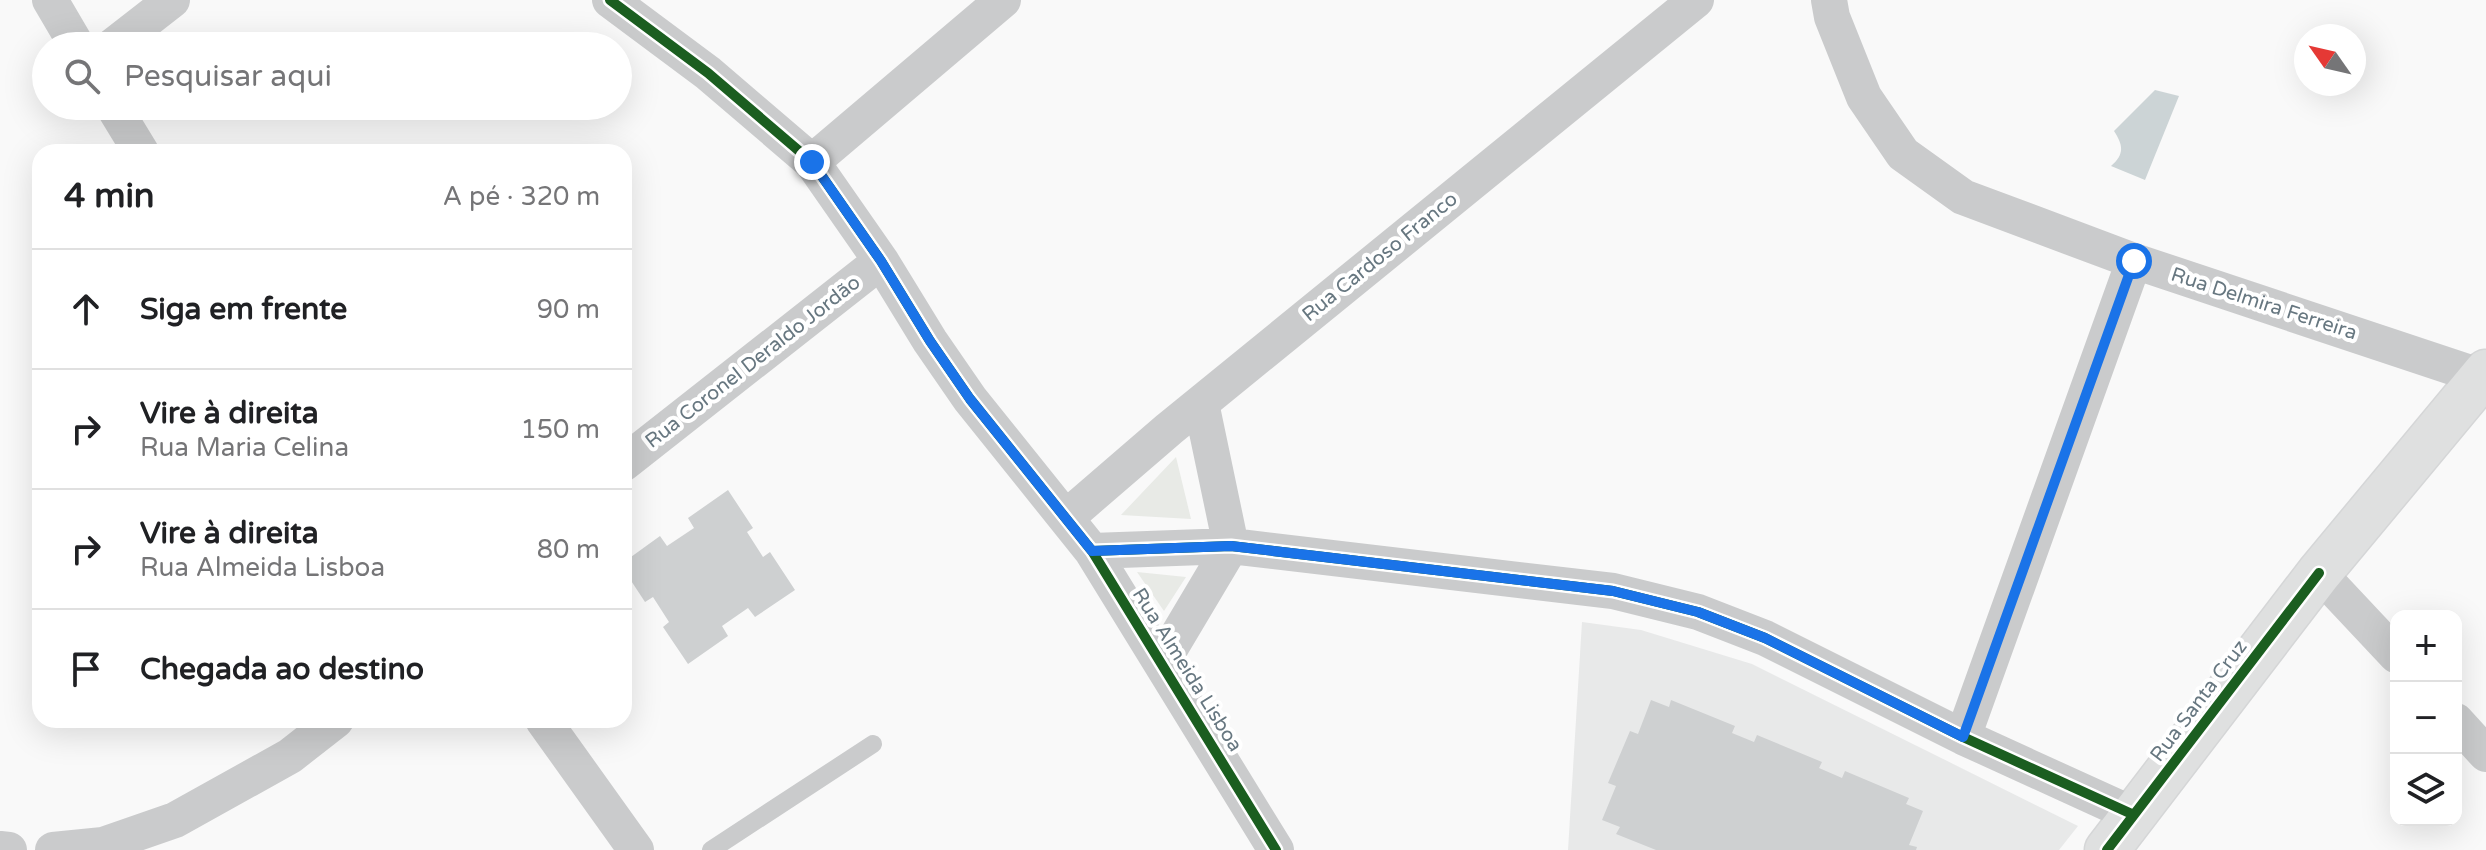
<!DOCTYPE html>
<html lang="pt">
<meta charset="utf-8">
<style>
:root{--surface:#fff;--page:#f6f6f6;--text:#202124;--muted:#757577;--line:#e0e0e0}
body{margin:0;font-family:"Varela Round",sans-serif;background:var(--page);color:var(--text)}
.controls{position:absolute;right:24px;bottom:24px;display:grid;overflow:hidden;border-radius:16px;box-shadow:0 8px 32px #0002}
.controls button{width:72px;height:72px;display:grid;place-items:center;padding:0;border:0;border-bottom:2px solid var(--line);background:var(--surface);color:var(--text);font:40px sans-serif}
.compass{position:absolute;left:2294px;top:24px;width:72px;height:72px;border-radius:50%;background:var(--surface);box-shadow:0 8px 32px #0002;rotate:304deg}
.stop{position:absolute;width:24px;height:24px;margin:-18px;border:6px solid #1a73e8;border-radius:50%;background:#fff}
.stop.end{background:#1a73e8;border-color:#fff;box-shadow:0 2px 8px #0008}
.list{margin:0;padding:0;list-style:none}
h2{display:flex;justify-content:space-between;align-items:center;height:104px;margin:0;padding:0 32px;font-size:34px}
h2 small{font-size:26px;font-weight:400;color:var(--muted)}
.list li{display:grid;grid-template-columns:52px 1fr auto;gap:24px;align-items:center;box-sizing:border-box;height:120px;padding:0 32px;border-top:2px solid var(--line)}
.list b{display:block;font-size:30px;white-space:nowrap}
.list p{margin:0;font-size:26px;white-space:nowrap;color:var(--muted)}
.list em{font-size:26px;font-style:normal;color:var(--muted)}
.icon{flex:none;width:44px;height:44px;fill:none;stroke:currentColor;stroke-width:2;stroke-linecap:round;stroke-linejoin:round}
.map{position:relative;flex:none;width:2486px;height:850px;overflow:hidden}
.search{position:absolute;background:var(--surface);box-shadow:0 8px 32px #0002;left:32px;top:32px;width:600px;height:88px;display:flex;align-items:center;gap:20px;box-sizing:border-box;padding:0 28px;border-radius:44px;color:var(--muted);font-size:30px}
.panel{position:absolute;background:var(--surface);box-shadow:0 8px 32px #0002;left:32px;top:144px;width:600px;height:584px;border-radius:24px}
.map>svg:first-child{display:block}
</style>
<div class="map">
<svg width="2486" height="850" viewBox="0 0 2486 850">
<rect width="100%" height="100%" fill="#f9f9f9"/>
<path fill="#e8e9e9" d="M1582,622L1641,630L1752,664L2078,826L2059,850H1568Z"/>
<path fill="#e8eae6" d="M1176,457L1191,519L1121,515Z
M1137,572L1186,577L1164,611Z"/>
<path fill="#ccd4d6" d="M2155,90L2179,96L2145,180L2111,166C2125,154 2123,145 2114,131Z"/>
<path fill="#ced0d1" d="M728,490L753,528L747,532L763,557L770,552L795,590L755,617L748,608L722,626L728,636L688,664L663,627L669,622L653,597L645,602L624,570V562L660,536L667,546L694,528L688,518Z
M1651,700L1669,707L1671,700L1735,726L1732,733L1754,742L1757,735L1822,762L1819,768L1842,778L1845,771L1909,798L1906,804L1923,811L1909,845L1917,847L1916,850H1656L1616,834L1620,827L1602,820L1616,786L1608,783L1630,731L1638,734Z"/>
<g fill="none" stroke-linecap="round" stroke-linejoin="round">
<g stroke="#d5d6d7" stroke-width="47">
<path id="secondary" d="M2107,850L2319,573L2486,372"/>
</g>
<path stroke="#cacbcc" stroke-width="18" d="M711,850L873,744"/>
<path stroke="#cacbcc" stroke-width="36" d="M50,0L77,46
M610,0L708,73L812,162L881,261L930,341L970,399L1092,551L1276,850
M1829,0L1832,17L1864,97L1903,154L1963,197L2134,261L2482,377
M113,46L172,0
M113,106L141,152
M812,162L1003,0
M624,463L881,261
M1067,517L1169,429L1696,0
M1092,551L1231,546L1613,591L1698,612L1765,638L1963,737L2134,815
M2319,573L2396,655
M1162,662L1231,546L1201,403
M543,720L636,850
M2456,721L2486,754
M1963,737L2134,261
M0,849L9,850
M53,850L103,845L175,820L290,756L336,720"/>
<use href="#secondary" stroke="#dfe0e0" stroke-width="44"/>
<g stroke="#fff" stroke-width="15">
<path id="cycleway" d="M610,0L708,73L812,162L881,261L930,341L970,399L1092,551L1276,850
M1092,551L1231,546L1613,591L1698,612L1765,638L1963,737L2134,815
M2107,850L2319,573"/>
</g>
<use href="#cycleway" stroke="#1b5e20" stroke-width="10"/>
</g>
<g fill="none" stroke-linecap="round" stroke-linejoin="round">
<path stroke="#1a73e8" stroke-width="10" d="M812,162L881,261L930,341L970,399L1092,551L1231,546L1613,591L1698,612L1765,638L1963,737L2134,261"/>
</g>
<g text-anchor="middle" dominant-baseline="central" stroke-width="8" stroke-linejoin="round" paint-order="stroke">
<g font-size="20" fill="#677780" stroke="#fff">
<text transform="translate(1380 257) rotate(-39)">Rua Cardoso Franco</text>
<text transform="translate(2264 304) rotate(18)">Rua Delmira Ferreira</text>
<text transform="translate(753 362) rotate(-38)">Rua Coronel Deraldo Jordão</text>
<text transform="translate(1187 670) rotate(58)">Rua Almeida Lisboa</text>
<text transform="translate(2199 701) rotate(-53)">Rua Santa Cruz</text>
</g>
</g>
</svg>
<div class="controls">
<button>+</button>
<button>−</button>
<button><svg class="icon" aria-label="layers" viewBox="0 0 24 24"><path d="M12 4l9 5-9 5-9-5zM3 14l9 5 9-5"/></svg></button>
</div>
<svg class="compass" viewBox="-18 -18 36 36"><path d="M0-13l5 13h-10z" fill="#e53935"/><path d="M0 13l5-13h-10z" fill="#757577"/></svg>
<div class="stop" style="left:2134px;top:261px"></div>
<div class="stop end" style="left:812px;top:162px"></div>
<div class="search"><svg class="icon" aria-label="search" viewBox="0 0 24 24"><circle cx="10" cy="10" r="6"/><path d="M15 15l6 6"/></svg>Pesquisar aqui</div>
<section class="panel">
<h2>4 min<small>A pé · 320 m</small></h2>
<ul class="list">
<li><svg class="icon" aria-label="ahead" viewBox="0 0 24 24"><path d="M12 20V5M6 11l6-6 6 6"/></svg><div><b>Siga em frente</b></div><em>90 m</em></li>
<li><svg class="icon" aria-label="right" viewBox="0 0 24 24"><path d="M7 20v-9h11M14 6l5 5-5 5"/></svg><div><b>Vire à direita</b><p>Rua Maria Celina</p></div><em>150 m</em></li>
<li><svg class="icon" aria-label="right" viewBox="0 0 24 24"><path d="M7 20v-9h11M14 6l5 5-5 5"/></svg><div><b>Vire à direita</b><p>Rua Almeida Lisboa</p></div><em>80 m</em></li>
<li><svg class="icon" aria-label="arrive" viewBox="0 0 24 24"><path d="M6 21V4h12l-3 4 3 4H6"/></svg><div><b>Chegada ao destino</b></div></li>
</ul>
</section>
</div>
